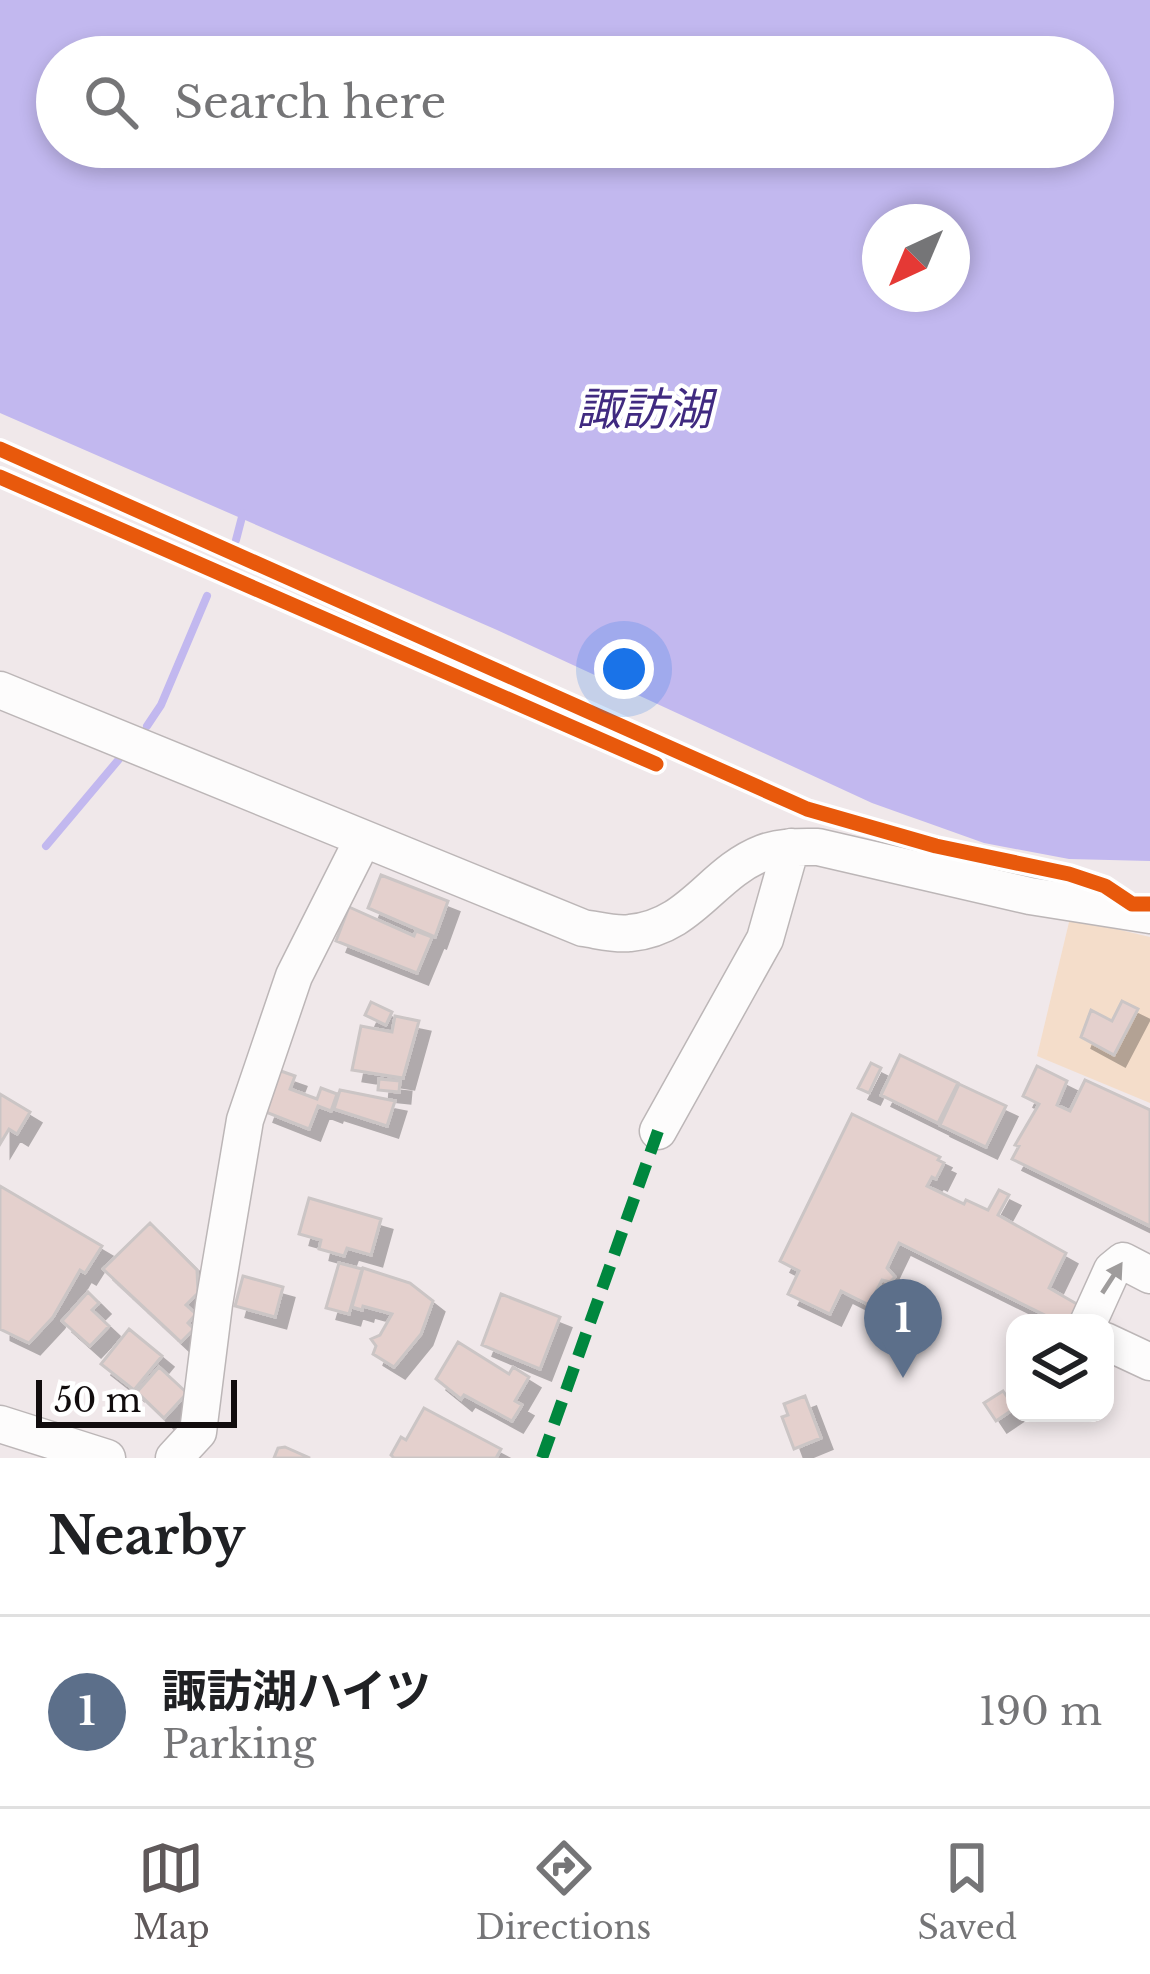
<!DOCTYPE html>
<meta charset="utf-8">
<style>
:root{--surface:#fff;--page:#f2f2f2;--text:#202124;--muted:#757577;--line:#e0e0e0;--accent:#5f595a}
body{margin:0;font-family:"Libre Baskerville","Noto Sans JP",serif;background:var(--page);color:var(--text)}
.controls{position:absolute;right:36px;bottom:36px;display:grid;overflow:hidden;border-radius:24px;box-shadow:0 6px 18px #0003}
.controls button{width:108px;height:108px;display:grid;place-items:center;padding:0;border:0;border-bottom:3px solid var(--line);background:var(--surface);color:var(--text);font:60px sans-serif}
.compass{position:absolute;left:862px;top:204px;width:108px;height:108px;border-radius:50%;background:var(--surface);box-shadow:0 6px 18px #0003;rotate:224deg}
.scale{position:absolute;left:36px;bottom:30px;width:201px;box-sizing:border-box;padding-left:12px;border:6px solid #110c0d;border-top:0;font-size:33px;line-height:42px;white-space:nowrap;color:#110c0d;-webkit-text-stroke:9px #fff;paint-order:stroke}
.you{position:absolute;left:624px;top:669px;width:42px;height:42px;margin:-30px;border:9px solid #fff;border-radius:50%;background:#1a73e8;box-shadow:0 0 0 18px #1a73e833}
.badge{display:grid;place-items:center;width:78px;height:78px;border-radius:50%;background:var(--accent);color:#fff;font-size:39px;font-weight:700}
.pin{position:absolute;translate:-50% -99px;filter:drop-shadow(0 3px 6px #0008)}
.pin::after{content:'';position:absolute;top:63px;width:42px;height:36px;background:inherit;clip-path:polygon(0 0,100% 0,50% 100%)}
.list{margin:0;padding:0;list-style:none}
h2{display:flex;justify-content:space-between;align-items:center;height:156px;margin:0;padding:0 48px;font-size:51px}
h2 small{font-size:39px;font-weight:400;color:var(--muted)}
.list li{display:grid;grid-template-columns:78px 1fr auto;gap:36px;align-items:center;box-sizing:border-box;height:192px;padding:0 48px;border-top:3px solid var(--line)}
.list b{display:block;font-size:45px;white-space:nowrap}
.list p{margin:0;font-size:39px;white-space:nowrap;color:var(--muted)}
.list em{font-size:39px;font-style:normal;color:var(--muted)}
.icon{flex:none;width:66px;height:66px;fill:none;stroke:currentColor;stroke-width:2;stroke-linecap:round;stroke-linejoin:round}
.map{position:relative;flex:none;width:1150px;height:1458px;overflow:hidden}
.search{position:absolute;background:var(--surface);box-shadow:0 6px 18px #0003;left:36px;right:36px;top:36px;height:132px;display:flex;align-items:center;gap:30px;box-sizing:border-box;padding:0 42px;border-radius:66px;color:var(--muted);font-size:45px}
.sheet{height:348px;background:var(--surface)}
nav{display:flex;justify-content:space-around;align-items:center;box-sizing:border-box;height:168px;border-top:3px solid var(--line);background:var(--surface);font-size:33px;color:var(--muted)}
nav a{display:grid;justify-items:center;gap:6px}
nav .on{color:var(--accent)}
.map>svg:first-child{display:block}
</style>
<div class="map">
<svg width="1150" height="1458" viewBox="0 0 1150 1458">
<defs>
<filter id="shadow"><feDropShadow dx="11" dy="11" stdDeviation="0" flood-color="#0004"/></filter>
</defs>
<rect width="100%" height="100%" fill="#f0e8ea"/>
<path fill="#f4ddca" d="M1070,918L1150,937V1103L1037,1056Z"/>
<path fill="#c2b8ef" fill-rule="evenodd" d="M0,0H1150V861L1069,859L984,843L872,803L497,630L0,413ZM57,57H1093V147H57ZM880,222H952V294H880Z"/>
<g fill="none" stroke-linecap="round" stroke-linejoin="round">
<path stroke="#c2b8ef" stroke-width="8" d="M236,540L243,513
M147,726L161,705L207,596
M46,846L120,758"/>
</g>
<path fill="#e4d0cd" stroke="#cbc5c5" stroke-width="3" filter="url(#shadow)" d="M381,875L448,901L435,937L368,908Z
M349,907L414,936L416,931L432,937L417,973L336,941Z
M1122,1001L1138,1009L1114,1055L1081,1037L1091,1010L1112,1021Z
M371,1002L392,1012L386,1025L365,1015Z
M395,1016L419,1021L403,1078L352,1070L361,1026L392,1032Z
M900,1055L958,1083L938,1123L881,1095Z
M871,1063L881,1068L869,1093L858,1088Z
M1037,1066L1067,1081L1057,1105L1070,1111L1085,1080L1150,1110V1226L1012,1159L1019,1146L1015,1145L1039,1104L1023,1096Z
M278,1070L295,1076L290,1089L317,1099L321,1088L337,1094L331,1111L318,1106L309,1129L263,1111Z
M379,1079L400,1081L399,1092L378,1090Z
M959,1084L1006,1106L986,1147L940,1125Z
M340,1090L395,1101L387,1126L334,1109Z
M0,1094L30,1112L17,1134L9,1129L0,1144Z
M852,1114L940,1157L938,1160L944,1163L936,1179L932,1177L927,1186L964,1204L966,1200L988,1210L999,1190L1009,1195L998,1215L1066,1253L1049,1288L1082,1307L1072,1323L1059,1316L1057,1321L899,1243L887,1268L895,1277L890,1282L882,1280L869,1305L841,1291L830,1314L788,1294L799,1271L780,1261Z
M0,1186L102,1246L85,1273L80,1270L53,1317L29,1343L0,1329Z
M309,1198L381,1219L371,1255L347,1248L344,1256L319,1249L321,1240L299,1234Z
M150,1223L197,1270L198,1293L186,1305L196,1314L188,1323L194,1329L181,1342L103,1269Z
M339,1263L362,1269L349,1314L326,1308Z
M363,1268L410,1283L433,1301L421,1334L394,1367L373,1354L376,1346L371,1339L380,1335L392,1314L363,1306L362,1310L352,1307Z
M243,1276L283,1287L275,1317L235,1306Z
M88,1292L99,1303L92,1310L109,1326L90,1346L62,1321Z
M501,1294L560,1317L540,1369L482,1345Z
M129,1329L162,1356L134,1390L101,1364Z
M458,1342L509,1374L513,1367L529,1377L515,1401L522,1405L512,1421L464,1395L461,1399L436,1379Z
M159,1367L187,1393L164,1418L137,1392Z
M1003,1391L1015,1408L996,1421L984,1403Z
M805,1396L821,1438L794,1449L782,1417L788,1415L784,1404Z
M424,1408L501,1449L496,1458H394L391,1455L401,1437L406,1440Z
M285,1447L310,1458H274L278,1448Z"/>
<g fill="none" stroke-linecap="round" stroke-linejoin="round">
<g stroke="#bcb6b7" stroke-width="39">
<path id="minor" d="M0,690L583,928C598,930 615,935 630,933C692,927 711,873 763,853C781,846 800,847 818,847L1030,896L1150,915
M658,1131L765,939L791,847
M1088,1323L1112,1270L1123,1261L1150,1275
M1105,1341L1150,1362
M0,1424L107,1458
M174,1458L198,1432L214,1304L245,1120L294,976L358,849"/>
</g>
<use href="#minor" stroke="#fdfcfc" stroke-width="36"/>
<path stroke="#00873e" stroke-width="12" stroke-dasharray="24 12" stroke-linecap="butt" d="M542,1458L658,1131"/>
<g stroke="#fff" stroke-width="22">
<path id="cycleway" d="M0,449L807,809L936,846L1069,874L1105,886L1132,904H1150
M0,477L656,764"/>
</g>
<use href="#cycleway" stroke="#e8590c" stroke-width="15"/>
</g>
<defs><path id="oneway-solid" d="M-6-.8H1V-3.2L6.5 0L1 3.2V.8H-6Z" transform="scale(3)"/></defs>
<use fill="#9f9c9c" href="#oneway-solid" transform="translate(1112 1278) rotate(-57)"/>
<g text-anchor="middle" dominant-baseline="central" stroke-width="9" stroke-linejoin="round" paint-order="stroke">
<g font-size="45" font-style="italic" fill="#402a80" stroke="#fff">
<text x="644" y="409">諏訪湖</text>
</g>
</g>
</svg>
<div class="controls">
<button><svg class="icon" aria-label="layers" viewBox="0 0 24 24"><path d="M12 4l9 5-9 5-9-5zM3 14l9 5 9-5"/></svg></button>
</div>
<svg class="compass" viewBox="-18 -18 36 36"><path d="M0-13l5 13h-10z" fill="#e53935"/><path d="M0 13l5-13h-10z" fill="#757577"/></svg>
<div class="scale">50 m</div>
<div class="you"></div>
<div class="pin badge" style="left:903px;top:1378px;background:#5c6f8a">1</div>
<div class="search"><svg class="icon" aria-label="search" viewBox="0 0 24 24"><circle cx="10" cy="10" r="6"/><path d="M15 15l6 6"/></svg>Search here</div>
</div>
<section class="sheet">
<h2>Nearby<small></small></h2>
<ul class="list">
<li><span class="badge" style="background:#5c6f8a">1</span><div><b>諏訪湖ハイツ</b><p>Parking</p></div><em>190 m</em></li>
</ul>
</section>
<nav>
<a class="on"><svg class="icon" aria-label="map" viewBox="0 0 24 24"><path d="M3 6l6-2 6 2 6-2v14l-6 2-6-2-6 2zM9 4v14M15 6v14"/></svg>Map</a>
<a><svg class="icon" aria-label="directions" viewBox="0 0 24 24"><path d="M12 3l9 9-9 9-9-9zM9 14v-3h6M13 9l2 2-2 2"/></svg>Directions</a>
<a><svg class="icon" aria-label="saved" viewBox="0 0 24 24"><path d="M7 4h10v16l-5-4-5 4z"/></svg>Saved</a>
</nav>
